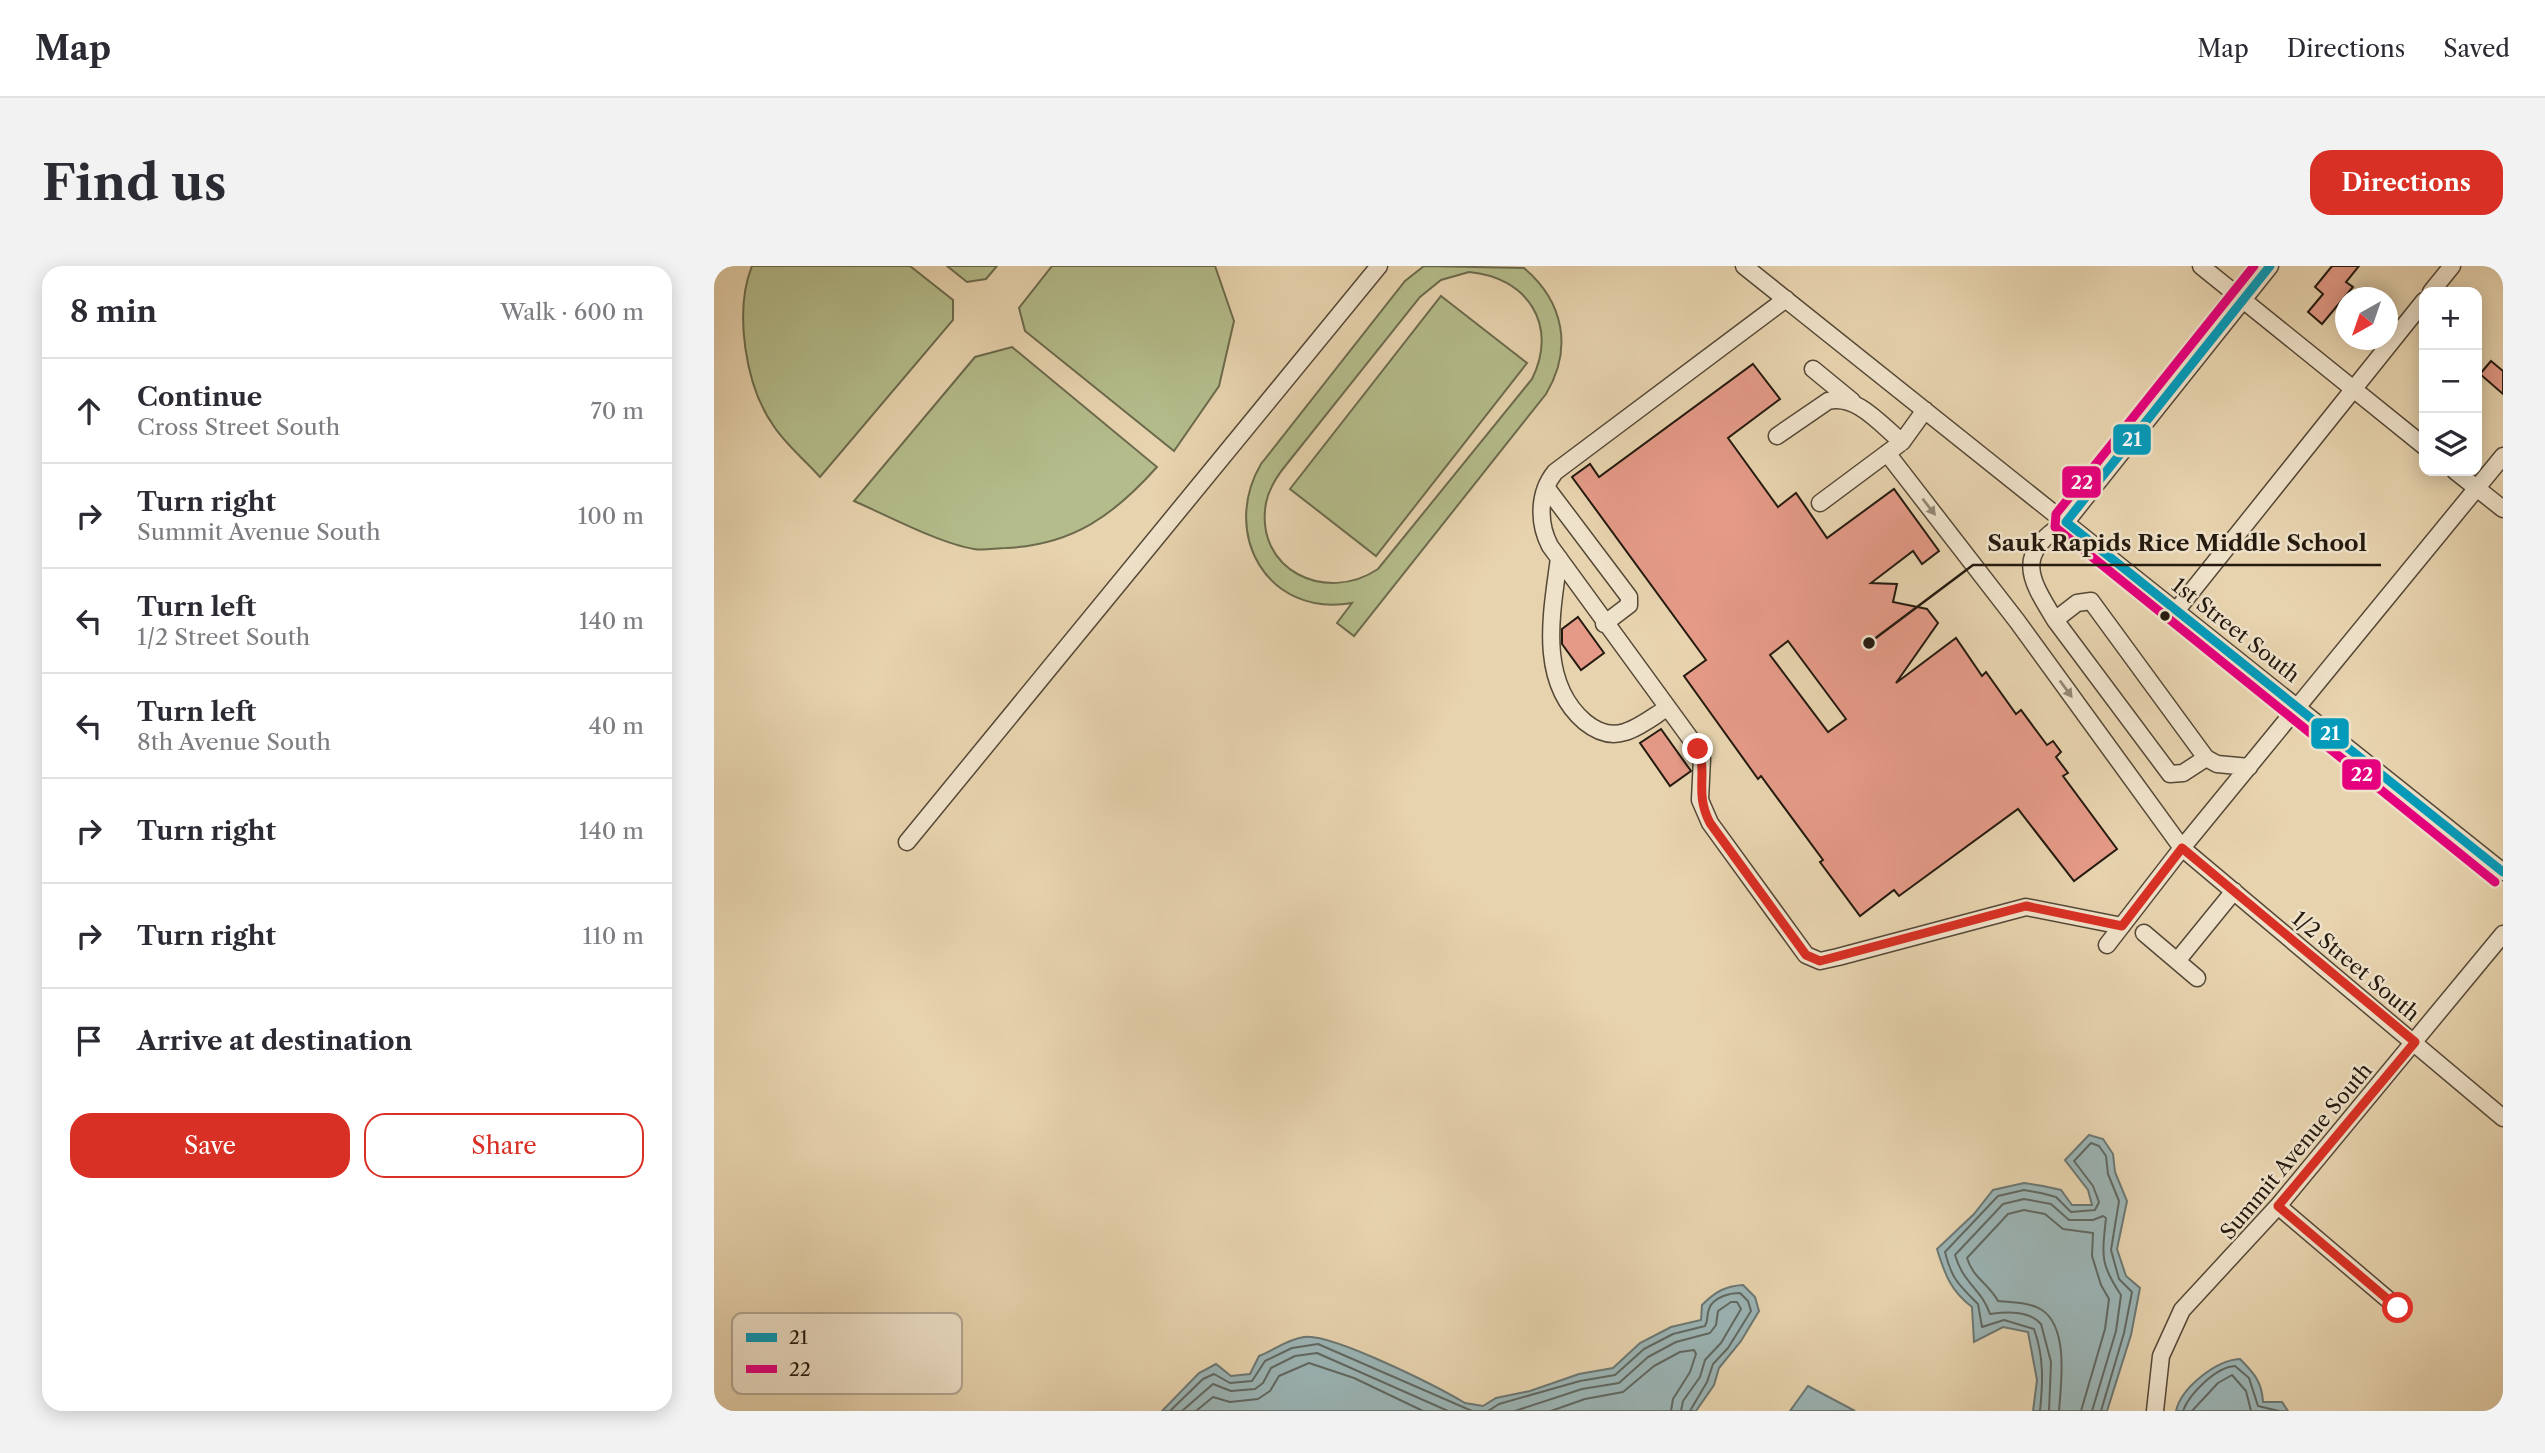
<!DOCTYPE html>
<meta charset="utf-8">
<style>
:root{--surface:#fff;--page:#f2f2f3;--text:#2b2b33;--muted:#7c7c81;--line:#e1e1e2;--accent:#d93025}
body{margin:0;font-family:"Libre Caslon Text",serif;background:var(--page);color:var(--text)}
.controls{position:absolute;right:21px;top:21px;display:grid;overflow:hidden;border-radius:14px;box-shadow:0 4px 18px #0003}
.controls button{width:63px;height:63px;display:grid;place-items:center;padding:0;border:0;border-bottom:2px solid var(--line);background:var(--surface);color:var(--text);font:35px sans-serif}
.compass{position:absolute;left:1621px;top:21px;width:63px;height:63px;border-radius:50%;background:var(--surface);box-shadow:0 4px 18px #0003;rotate:220deg}
.stop{position:absolute;width:21px;height:21px;margin:-16px;border:5px solid #d93025;border-radius:50%;background:#fff}
.stop.end{background:#d93025;border-color:#fff;box-shadow:0 2px 7px #0008}
.list{margin:0;padding:0;list-style:none}
h2{display:flex;justify-content:space-between;align-items:center;height:91px;margin:0;padding:0 28px;font-size:30px}
h2 small{font-size:23px;font-weight:400;color:var(--muted)}
.list li{display:grid;grid-template-columns:46px 1fr auto;gap:21px;align-items:center;box-sizing:border-box;height:105px;padding:0 28px;border-top:2px solid var(--line)}
.list b{display:block;font-size:26px;white-space:nowrap}
.list p{margin:0;font-size:23px;white-space:nowrap;color:var(--muted)}
.list em{font-size:23px;font-style:normal;color:var(--muted)}
.actions{display:flex;gap:14px;padding:21px 28px}
.actions a{flex:1;padding:16px 0;border:2px solid var(--accent);border-radius:21px;text-align:center;font-size:24px;color:var(--accent)}
.actions .main{background:var(--accent);color:#fff}
.icon{flex:none;width:38px;height:38px;fill:none;stroke:currentColor;stroke-width:2;stroke-linecap:round;stroke-linejoin:round}
.map{position:relative;flex:none;width:1789px;height:1145px;overflow:hidden;border-radius:21px}
header{display:flex;align-items:center;gap:42px;box-sizing:border-box;height:98px;padding:0 35px;background:var(--surface);border-bottom:2px solid var(--line)}
header strong{font-size:33px}
nav{display:flex;gap:38px;margin-inline-start:auto;font-size:24px}
.intro{display:flex;align-items:center;justify-content:space-between;box-sizing:border-box;height:168px;padding:0 42px}
h1{margin:0;font-size:49px}
.button{padding:18px 32px;border-radius:21px;background:var(--accent);color:#fff;font-size:24px;font-weight:700}
main{display:flex;gap:42px;padding:0 42px}
aside{flex:1;background:var(--surface);border-radius:21px;box-shadow:0 4px 18px #0003}
.map>svg:first-child{display:block}
</style>
<header>
<strong>Map</strong>
<nav><a>Map</a><a>Directions</a><a>Saved</a></nav>
</header>
<div class="intro"><h1>Find us</h1><a class="button">Directions</a></div>
<main>
<aside>
<h2>8 min<small>Walk · 600 m</small></h2>
<ul class="list">
<li><svg class="icon" aria-label="ahead" viewBox="0 0 24 24"><path d="M12 20V5M6 11l6-6 6 6"/></svg><div><b>Continue</b><p>Cross Street South</p></div><em>70 m</em></li>
<li><svg class="icon" aria-label="right" viewBox="0 0 24 24"><path d="M7 20v-9h11M14 6l5 5-5 5"/></svg><div><b>Turn right</b><p>Summit Avenue South</p></div><em>100 m</em></li>
<li><svg class="icon" aria-label="left" viewBox="0 0 24 24"><path d="M17 20v-9H6M10 6l-5 5 5 5"/></svg><div><b>Turn left</b><p>1/2 Street South</p></div><em>140 m</em></li>
<li><svg class="icon" aria-label="left" viewBox="0 0 24 24"><path d="M17 20v-9H6M10 6l-5 5 5 5"/></svg><div><b>Turn left</b><p>8th Avenue South</p></div><em>40 m</em></li>
<li><svg class="icon" aria-label="right" viewBox="0 0 24 24"><path d="M7 20v-9h11M14 6l5 5-5 5"/></svg><div><b>Turn right</b></div><em>140 m</em></li>
<li><svg class="icon" aria-label="right" viewBox="0 0 24 24"><path d="M7 20v-9h11M14 6l5 5-5 5"/></svg><div><b>Turn right</b></div><em>110 m</em></li>
<li><svg class="icon" aria-label="arrive" viewBox="0 0 24 24"><path d="M6 21V4h12l-3 4 3 4H6"/></svg><div><b>Arrive at destination</b></div></li>
</ul>
<div class="actions"><a class="main">Save</a><a>Share</a></div>
</aside>
<div class="map">
<svg width="1789" height="1145" viewBox="0 0 1789 1145">
<rect width="100%" height="100%" fill="#e7d3ae"/>
<filter id="stains"><feTurbulence type="fractalNoise" baseFrequency=".00286" numOctaves="4"/><feColorMatrix values="0 0 0 0 .2 0 0 0 0 .09 0 0 0 0 .02 0 0 0 .5 -.17"/></filter>
<radialGradient id="worn" r=".72"><stop offset=".6" stop-color="#630" stop-opacity="0"/><stop offset="1" stop-color="#630" stop-opacity=".3"/></radialGradient>
<path fill="#b4bc8b" stroke="#6c6b4d" stroke-width="2" fill-rule="evenodd" d="M38,0H196L239,34V54L106,211C91,194 71,178 59,159C31,119 20,45 38,0Z
M233,0H283L272,13L253,16Z
M338,0H501L520,55L505,120L460,185L311,65L305,42Z
M710,0L810,2C850,36 859,83 832,128L640,370L623,357L638,337C554,352 506,268 547,198L691,15ZM755,6C813,11 845,59 818,113L664,303C612,338 540,304 552,237C555,222 563,210 572,199L706,31L727,14Z
M727,30L813,97L662,290L576,223Z
M298,81L443,201C400,249 359,279 292,282C282,282 270,285 260,283C227,278 172,249 140,235L261,91Z"/>
<path fill="#9bb5b6" stroke="#6b7773" stroke-width="2" d="M1375,869L1389,873L1399,888L1401,906L1413,935L1403,983L1412,1010L1426,1022L1417,1069L1393,1145H1319L1323,1114L1314,1066L1289,1061L1260,1076L1258,1041C1237,1025 1231,1009 1223,983L1260,948L1279,924L1310,917L1329,920L1347,924L1358,939H1378L1374,924L1351,894Z
M1029,1019L1041,1031L1045,1045L1027,1075L1005,1102L1000,1119L982,1145H448L485,1107L502,1098L517,1110L536,1108L545,1090C560,1084 574,1073 590,1071C618,1067 724,1121 751,1137L769,1140L782,1132L816,1125L865,1108L899,1102L926,1077L957,1061L987,1054L988,1039C1001,1026 1011,1020 1029,1019Z
M1526,1093C1540,1107 1548,1116 1549,1136H1568L1574,1145H1462C1467,1122 1502,1094 1526,1093Z
M1094,1120L1141,1145H1076Z"/>
<g fill="none" stroke-linecap="round" stroke-linejoin="round">
<path stroke="#606862" stroke-width="2" d="M456,1145L489,1113L500,1108L516,1117L538,1115L551,1095L578,1082L604,1078L758,1145
M468,1145L499,1118L517,1125L541,1123L549,1117L557,1102L581,1090L603,1087L734,1145
M482,1145L499,1131L516,1136L544,1133L556,1125L565,1110L595,1097L640,1112L709,1145
M774,1145L785,1138L866,1115L901,1109L930,1083L959,1068L991,1060C995,1053 992,1050 995,1043C999,1031 1016,1027 1026,1027L1034,1035L1037,1045L1014,1082L999,1098L993,1116L976,1145
M801,1145L868,1123L905,1117L934,1091L962,1076L996,1067L1002,1059L1004,1045L1017,1036H1023L1027,1043L1007,1077L991,1094L986,1111L969,1135L967,1145
M837,1145L871,1133L909,1126L940,1100L966,1086L980,1084L982,1088L976,1106L959,1133L957,1145
M1326,1145C1329,1115 1330,1091 1320,1063L1290,1054L1268,1061L1264,1038C1245,1019 1238,1014 1231,986L1284,930L1310,924L1327,927L1342,931L1357,946L1381,944L1385,936L1379,920L1360,895L1377,877L1385,880L1392,890L1394,908L1405,935L1397,984L1405,1013L1418,1026L1410,1067L1387,1145
M1335,1145L1337,1096L1327,1058C1315,1044 1292,1046 1276,1048C1267,1022 1250,1019 1241,989L1289,938L1310,933L1337,938L1355,954H1379L1389,950L1392,952C1388,990 1386,998 1407,1029L1402,1065L1378,1145
M1345,1145C1347,1118 1355,1062 1328,1044C1316,1036 1297,1036 1284,1035C1275,1018 1259,1012 1253,992L1294,948L1310,944L1331,948L1349,963L1379,967L1378,990L1387,1019L1395,1033L1391,1063L1367,1145
M1469,1145C1475,1128 1502,1101 1521,1100L1535,1112L1544,1140L1565,1145
M1478,1145L1504,1117L1518,1109L1532,1125L1537,1145"/>
</g>
<path fill="#e49a87" stroke="#241a0f" stroke-width="2" fill-rule="evenodd" d="M1618,0H1645L1632,16L1639,21L1608,58L1594,46L1609,28L1601,21Z
M1777,95L1789,105V128L1766,108Z
M1039,98L1066,133L1014,172L1064,241L1082,227L1113,272L1180,223L1225,285L1208,298L1199,285L1157,317L1183,318L1179,336L1213,343L1224,357L1182,417L1242,372L1268,410L1272,406L1302,448L1307,444L1333,479L1339,475L1347,486L1342,491L1354,507L1349,510L1403,583L1360,615L1304,543L1185,630L1180,624L1146,650L1106,596L1109,594L1047,510L1044,513L970,410L992,394L858,211L876,198L885,211ZM1074,375L1132,453L1114,466L1056,389Z
M864,351L890,387L867,404L848,378V363Z
M947,463L977,505L956,520L926,477Z"/>
<g fill="none" stroke-linecap="round" stroke-linejoin="round">
<g stroke="#554837" stroke-width="19">
<path id="minor" d="M1030,0L1789,606
M1487,0L1710,180
M1717,26L1738,0
M1072,33L841,206C824,227 824,257 836,280L984,483L988,492L986,534L996,557L1092,689L1106,695L1124,691L1312,641L1408,660
M1099,103L1138,135
M1063,170L1114,135C1143,128 1167,159 1188,176
M1173,187L1303,355L1468,582L1789,852
M1741,205L1789,243
M832,221L915,331V339L890,358
M1106,237L1188,176L1211,144
M845,292C838,346 823,415 871,456C882,465 896,471 911,466C925,462 940,450 953,442
M1462,345L1710,35
M1341,354C1313,309 1302,288 1352,256L1556,0
M1492,492L1469,507L1456,508L1341,354L1363,337L1377,335L1492,492L1503,498L1535,501
M193,576L665,0
M1430,667L1483,712
M1393,679L1468,582L1789,190
M1463,695L1520,625
M1564,940L1684,1042
M1441,1145L1447,1090L1468,1044L1564,940L1789,668"/>
</g>
<use href="#minor" stroke="#efe2ca" stroke-width="16"/>
<g stroke="#efe2ca" stroke-width="14">
<path id="bus-1" d="M1556,0L1352,256L1789,606"/>
</g>
<g stroke="#efe2ca" stroke-width="14">
<path id="bus-2" d="M1540,0L1342,248L1341,261L1781,616"/>
</g>
<use href="#bus-1" stroke="#049bbb" stroke-width="9"/>
<use href="#bus-2" stroke="#e5007d" stroke-width="9"/>
</g>
<defs><path id="oneway-solid" d="M-6-.8H1V-3.2L6.5 0L1 3.2V.8H-6Z" transform="scale(1.75)"/></defs>
<g fill="#948876">
<use href="#oneway-solid" transform="translate(1215 241) rotate(52)"/>
<use href="#oneway-solid" transform="translate(1352 423) rotate(54)"/>
</g>
<g fill="none" stroke-linecap="round" stroke-linejoin="round">
<path stroke="#d93025" stroke-width="9" d="M984,483C994,509 980,526 996,557L1092,689L1106,695L1312,640L1408,660L1468,582L1701,776L1564,940L1684,1042"/>
</g>
<circle fill="#241a0f" stroke="#efe2ca" stroke-width="2.5" cx="1451" cy="350" r="6"/>
<g text-anchor="middle" dominant-baseline="central" stroke-width="5" stroke-linejoin="round" paint-order="stroke">
<g font-size="21" fill="#241a0f" stroke="#efe2ca">
<text transform="translate(1522 364) rotate(38)">1st Street South</text>
<text transform="translate(1642 700) rotate(40)">1/2 Street South</text>
<text transform="translate(1582 885) rotate(-50)">Summit Avenue South</text>
</g>
</g>
<rect x="18" y="1047" width="230" height="81" rx="10" fill="#efe2ca" stroke="#b2a692" stroke-width="2"/>
<rect x="32" y="1067" width="31" height="9" fill="#049bbb"/>
<rect x="32" y="1099" width="31" height="8" fill="#e5007d"/>
<g font-size="19" fill="#241a0f">
<text x="75" y="1078">21</text>
<text x="75" y="1110">22</text>
</g>
<path fill="none" stroke="#241a0f" stroke-width="2.5" d="M1155 377L1259 299H1667"/>
<circle fill="#241a0f" stroke="#efe2ca" stroke-width="2.5" cx="1155" cy="377" r="7"/>
<g font-size="23" text-anchor="middle" font-weight="bold" fill="#241a0f" stroke="#efe2ca" stroke-width="5" stroke-linejoin="round" paint-order="stroke">
<text x="1463" y="285">Sauk Rapids Rice Middle School</text>
</g>
<g stroke="#efe2ca" stroke-width="2.5">
<rect x="1398" y="157" width="40" height="33" rx="7" fill="#049bbb"/>
<rect x="1347" y="199" width="41" height="34" rx="7" fill="#e5007d"/>
<rect x="1596" y="451" width="40" height="33" rx="7" fill="#049bbb"/>
<rect x="1627" y="492" width="41" height="33" rx="7" fill="#e5007d"/>
</g>
<g font-size="19" text-anchor="middle" font-weight="bold" fill="#fff">
<text x="1418" y="180">21</text>
<text x="1368" y="223">22</text>
<text x="1616" y="474">21</text>
<text x="1648" y="515">22</text>
</g>
<rect width="100%" height="100%" filter="url(#stains)"/>
<rect width="100%" height="100%" fill="url(#worn)"/>
</svg>
<div class="controls">
<button>+</button>
<button>−</button>
<button><svg class="icon" aria-label="layers" viewBox="0 0 24 24"><path d="M12 4l9 5-9 5-9-5zM3 14l9 5 9-5"/></svg></button>
</div>
<svg class="compass" viewBox="-18 -18 36 36"><path d="M0-13l5 13h-10z" fill="#e53935"/><path d="M0 13l5-13h-10z" fill="#7c7c81"/></svg>
<div class="stop" style="left:1684px;top:1042px"></div>
<div class="stop end" style="left:984px;top:483px"></div>
</div>
</main>
